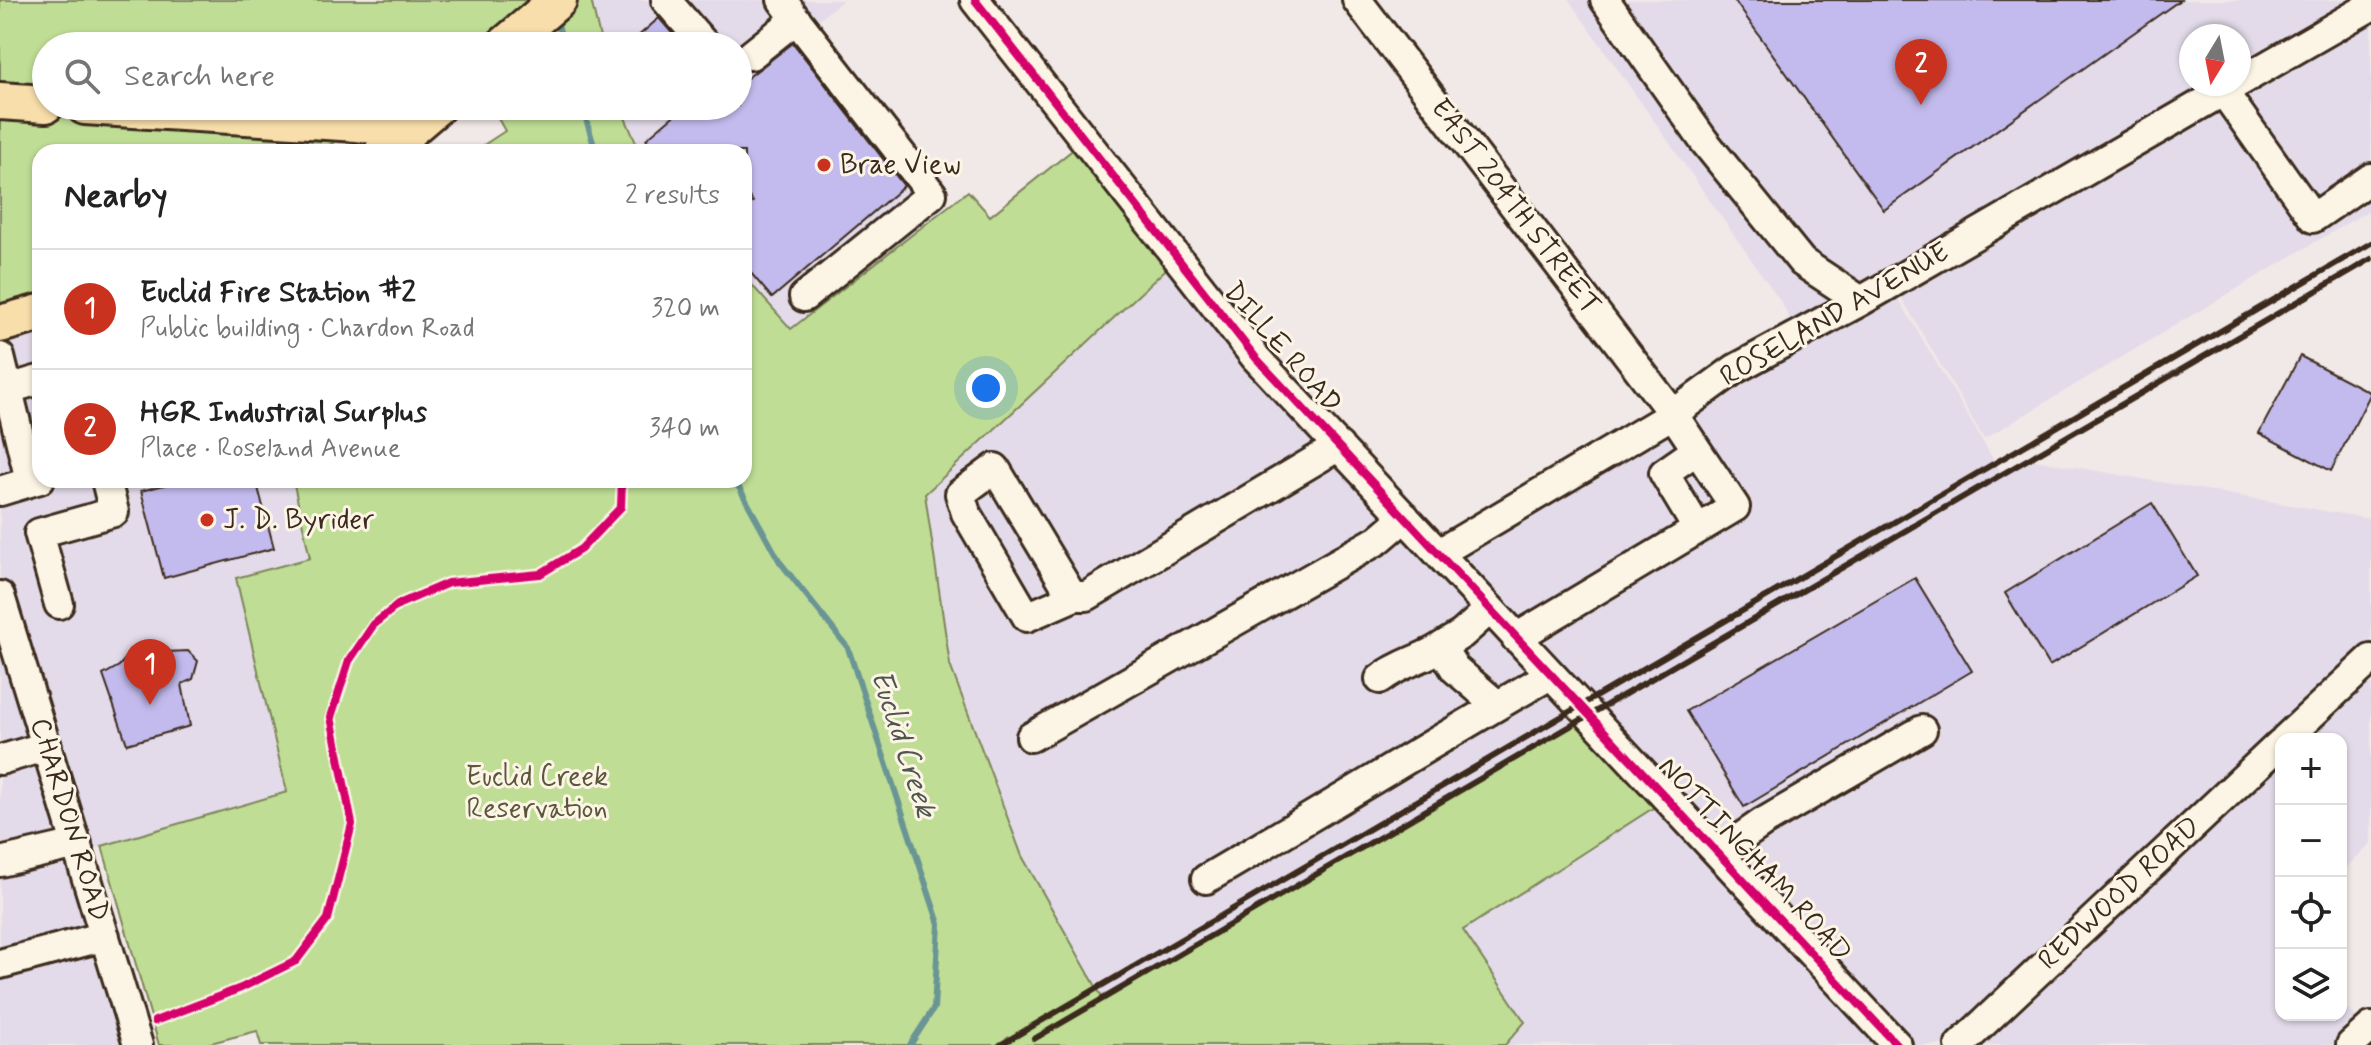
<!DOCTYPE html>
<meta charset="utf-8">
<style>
:root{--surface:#fff;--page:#f2f2f2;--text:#222;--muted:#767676;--line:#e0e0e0;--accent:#c8321e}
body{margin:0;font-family:Mynerve,sans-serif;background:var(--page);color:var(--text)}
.controls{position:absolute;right:24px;bottom:24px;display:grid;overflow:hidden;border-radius:16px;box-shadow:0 2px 6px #0004}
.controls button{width:72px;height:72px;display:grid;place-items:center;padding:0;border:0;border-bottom:2px solid var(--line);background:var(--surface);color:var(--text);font:40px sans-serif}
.compass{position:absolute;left:2179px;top:24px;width:72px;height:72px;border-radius:50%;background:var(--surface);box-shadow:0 2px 6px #0004;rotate:190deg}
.you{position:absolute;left:986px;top:388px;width:28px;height:28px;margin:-20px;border:6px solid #fff;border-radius:50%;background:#1a73e8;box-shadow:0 0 0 12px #1a73e833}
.badge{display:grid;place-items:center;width:52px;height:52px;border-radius:50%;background:var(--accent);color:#fff;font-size:26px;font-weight:700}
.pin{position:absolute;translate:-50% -66px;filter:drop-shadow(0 2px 4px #0008)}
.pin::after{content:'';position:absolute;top:42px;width:28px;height:24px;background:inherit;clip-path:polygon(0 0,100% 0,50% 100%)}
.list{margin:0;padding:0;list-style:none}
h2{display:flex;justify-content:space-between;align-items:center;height:104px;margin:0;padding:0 32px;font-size:34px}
h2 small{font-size:26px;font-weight:400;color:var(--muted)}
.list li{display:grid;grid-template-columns:52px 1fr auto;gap:24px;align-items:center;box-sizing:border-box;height:120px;padding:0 32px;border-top:2px solid var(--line)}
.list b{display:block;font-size:30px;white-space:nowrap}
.list p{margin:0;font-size:26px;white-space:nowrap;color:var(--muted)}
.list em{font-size:26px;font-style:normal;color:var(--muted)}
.icon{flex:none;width:44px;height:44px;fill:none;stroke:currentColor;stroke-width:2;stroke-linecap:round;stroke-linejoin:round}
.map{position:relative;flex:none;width:2371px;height:1045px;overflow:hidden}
.search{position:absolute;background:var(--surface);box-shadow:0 2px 6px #0004;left:32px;top:32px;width:720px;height:88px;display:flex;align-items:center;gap:20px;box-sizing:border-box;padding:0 28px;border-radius:44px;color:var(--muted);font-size:30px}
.panel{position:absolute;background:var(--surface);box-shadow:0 2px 6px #0004;left:32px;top:144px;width:720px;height:344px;border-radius:24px}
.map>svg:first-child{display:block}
</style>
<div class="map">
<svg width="2371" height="1045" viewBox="0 0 2371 1045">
<rect width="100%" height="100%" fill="#f1e9e7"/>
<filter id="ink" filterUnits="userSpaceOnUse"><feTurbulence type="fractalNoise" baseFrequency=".0125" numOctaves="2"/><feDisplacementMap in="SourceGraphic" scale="16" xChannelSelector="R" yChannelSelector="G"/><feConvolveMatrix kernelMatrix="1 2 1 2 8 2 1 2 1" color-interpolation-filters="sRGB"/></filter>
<g filter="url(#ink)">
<path fill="#e3dbe9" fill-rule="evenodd" d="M591,0H843L806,30L945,209L791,329L744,276V152H640L620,106H738V46H602Z
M1569,0H2371V209L1984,439L1901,297L1898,298L2002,474L2029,459L2371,519V843L2341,873V739H2281V933L2277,937L2281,941V1015H2341V1002L2368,1029L2351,1045H1505L1525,1022L1462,930L1667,799L1588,716L1103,999L1022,856L950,665L925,493L1178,258L1439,553L1798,335L1781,302ZM2191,36H2239V84H2191Z
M40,313V480H293L310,558L236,579L287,793L80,853L138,1045H0V324Z"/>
<path fill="#bfdd95" stroke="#7d845a" stroke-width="2" d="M0,0H591L602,46H46V106H437L356,125L321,152H40V314L0,322Z
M491,106H620L640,152H473L505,131Z
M1085,140L1178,258L925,494L950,665L1022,856L1103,999L1588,716L1667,799L1463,930L1525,1022L1505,1045H261L257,1031L203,1045H159L102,846L287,792L236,578L310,558L293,480H744V276L791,329L968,191L990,216Z"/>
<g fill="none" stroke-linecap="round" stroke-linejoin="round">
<path stroke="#6b9595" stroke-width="6" d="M557,19L563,46
M582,106L596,152
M735,480L780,562L848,648L939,924L934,1008L910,1045"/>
</g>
<path fill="#c3bbed" stroke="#3b2a1e" stroke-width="2" d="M1734,0H2180L1884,210Z
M659,18L683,46H627Z
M793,43L904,186L772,298L744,265V210L753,202L744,191V152H657L646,139L685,106H738V85Z
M2300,356L2371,393L2331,471L2259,433Z
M183,480H256L274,548L164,578L141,491Z
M2152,503L2197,576L2049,666L2005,593Z
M1915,578L1972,671L1744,807L1686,711Z
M135,648L151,657L166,652L188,651L198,661L193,679L182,684L190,726L127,744L103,675L119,666Z"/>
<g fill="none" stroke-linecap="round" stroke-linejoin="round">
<g stroke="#3b2a1e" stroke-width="34">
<path id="minor" d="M666,0L706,46
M975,0L1256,358L1897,1045
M1357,0L1673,414L1735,507L1516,638
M1605,0L1704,141L1802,262L1861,301
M796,19L932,194L804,297
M751,55L796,19L782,0
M2239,82L2371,6
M2223,91L2313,218L2371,178
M0,357L28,472L33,481L40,479
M8,389L39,380
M1697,450L1664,473L1697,528
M0,491L33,481
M1439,553L1673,414L1735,369L1861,301L2236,84
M0,596L138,1045
M1075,596L1027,617L966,513L960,494L995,468L1069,591L1075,596H1087L1339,446
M59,604L39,533L114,512L106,480
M1490,609L1462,634L1441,647L1455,669L1497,705
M1380,679C1402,662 1419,661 1441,647
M1031,737L1378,540L1405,517
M2285,739L2371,659
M0,760L47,746
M1719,853L1762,823L1922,730
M0,862L77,844
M1206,879C1321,812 1435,741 1550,675
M0,964L105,936
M1960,1045L2281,743
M2351,1045L2371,1027"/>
</g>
<g stroke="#3b2a1e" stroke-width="42">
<path id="major" d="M504,46L558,0
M0,101L46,104
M85,106L357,123L411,129
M383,152L437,106
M0,324L40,313"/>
</g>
<use href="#minor" stroke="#fcf5e5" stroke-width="28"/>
<use href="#major" stroke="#f8deab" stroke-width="36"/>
<path stroke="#3b2a1e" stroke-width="6" d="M1034,1039L2371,259
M1000,1045L2371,243"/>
<g stroke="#fcf5e5" stroke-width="13">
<path id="cycleway" d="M975,0L1256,358L1897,1045
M155,1021L241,988L296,961L328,919L352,824L331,717L349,661L374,624L399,604L448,583L540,574L581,549L621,507L622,480"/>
</g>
<use href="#cycleway" stroke="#d6006c" stroke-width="8"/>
</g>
</g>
<g fill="#c8321e" stroke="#fcf5e5" stroke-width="3">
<circle cx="824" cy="165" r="8"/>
<circle cx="207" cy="520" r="8"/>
</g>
<g text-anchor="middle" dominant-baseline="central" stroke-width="6" stroke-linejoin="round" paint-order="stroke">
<g font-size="28" fill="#3b2a1e" stroke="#fcf5e5" text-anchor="start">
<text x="840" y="165">Brae View</text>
<text x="223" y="520">J. D. Byrider</text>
</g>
<g font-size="28" fill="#3b2a1e" stroke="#fcf5e5">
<text transform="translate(1515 207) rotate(53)">EAST 204TH STREET</text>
<text transform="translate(1835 315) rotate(-30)">ROSELAND AVENUE</text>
<text transform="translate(1282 348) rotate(49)">DILLE ROAD</text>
<text transform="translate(69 820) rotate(73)">CHARDON ROAD</text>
<text transform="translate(1754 860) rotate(47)">NOTTINGHAM ROAD</text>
<text transform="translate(2120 894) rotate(-43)">REDWOOD ROAD</text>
</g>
<g font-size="28" fill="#5c573c" stroke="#fcf5e5">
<text x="537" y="777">Euclid Creek<tspan x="537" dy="32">Reservation</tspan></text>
</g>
<g font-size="30" font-style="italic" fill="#4f5650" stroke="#fcf5e5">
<text transform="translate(903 744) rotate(72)">Euclid Creek</text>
</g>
</g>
</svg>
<div class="controls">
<button>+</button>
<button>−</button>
<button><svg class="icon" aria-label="locate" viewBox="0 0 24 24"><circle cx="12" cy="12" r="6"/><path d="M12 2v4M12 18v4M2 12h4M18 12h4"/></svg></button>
<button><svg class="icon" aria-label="layers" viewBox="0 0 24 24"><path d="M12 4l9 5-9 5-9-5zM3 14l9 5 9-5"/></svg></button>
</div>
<svg class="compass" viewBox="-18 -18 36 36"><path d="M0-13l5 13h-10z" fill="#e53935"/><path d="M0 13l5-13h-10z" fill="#767676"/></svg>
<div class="you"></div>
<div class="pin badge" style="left:150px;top:705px">1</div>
<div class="pin badge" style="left:1921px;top:105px">2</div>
<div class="search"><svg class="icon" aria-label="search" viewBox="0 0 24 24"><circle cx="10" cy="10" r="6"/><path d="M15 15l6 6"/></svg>Search here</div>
<section class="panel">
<h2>Nearby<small>2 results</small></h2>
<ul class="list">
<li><span class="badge">1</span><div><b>Euclid Fire Station #2</b><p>Public building · Chardon Road</p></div><em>320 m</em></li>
<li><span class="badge">2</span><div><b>HGR Industrial Surplus</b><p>Place · Roseland Avenue</p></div><em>340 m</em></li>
</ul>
</section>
</div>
